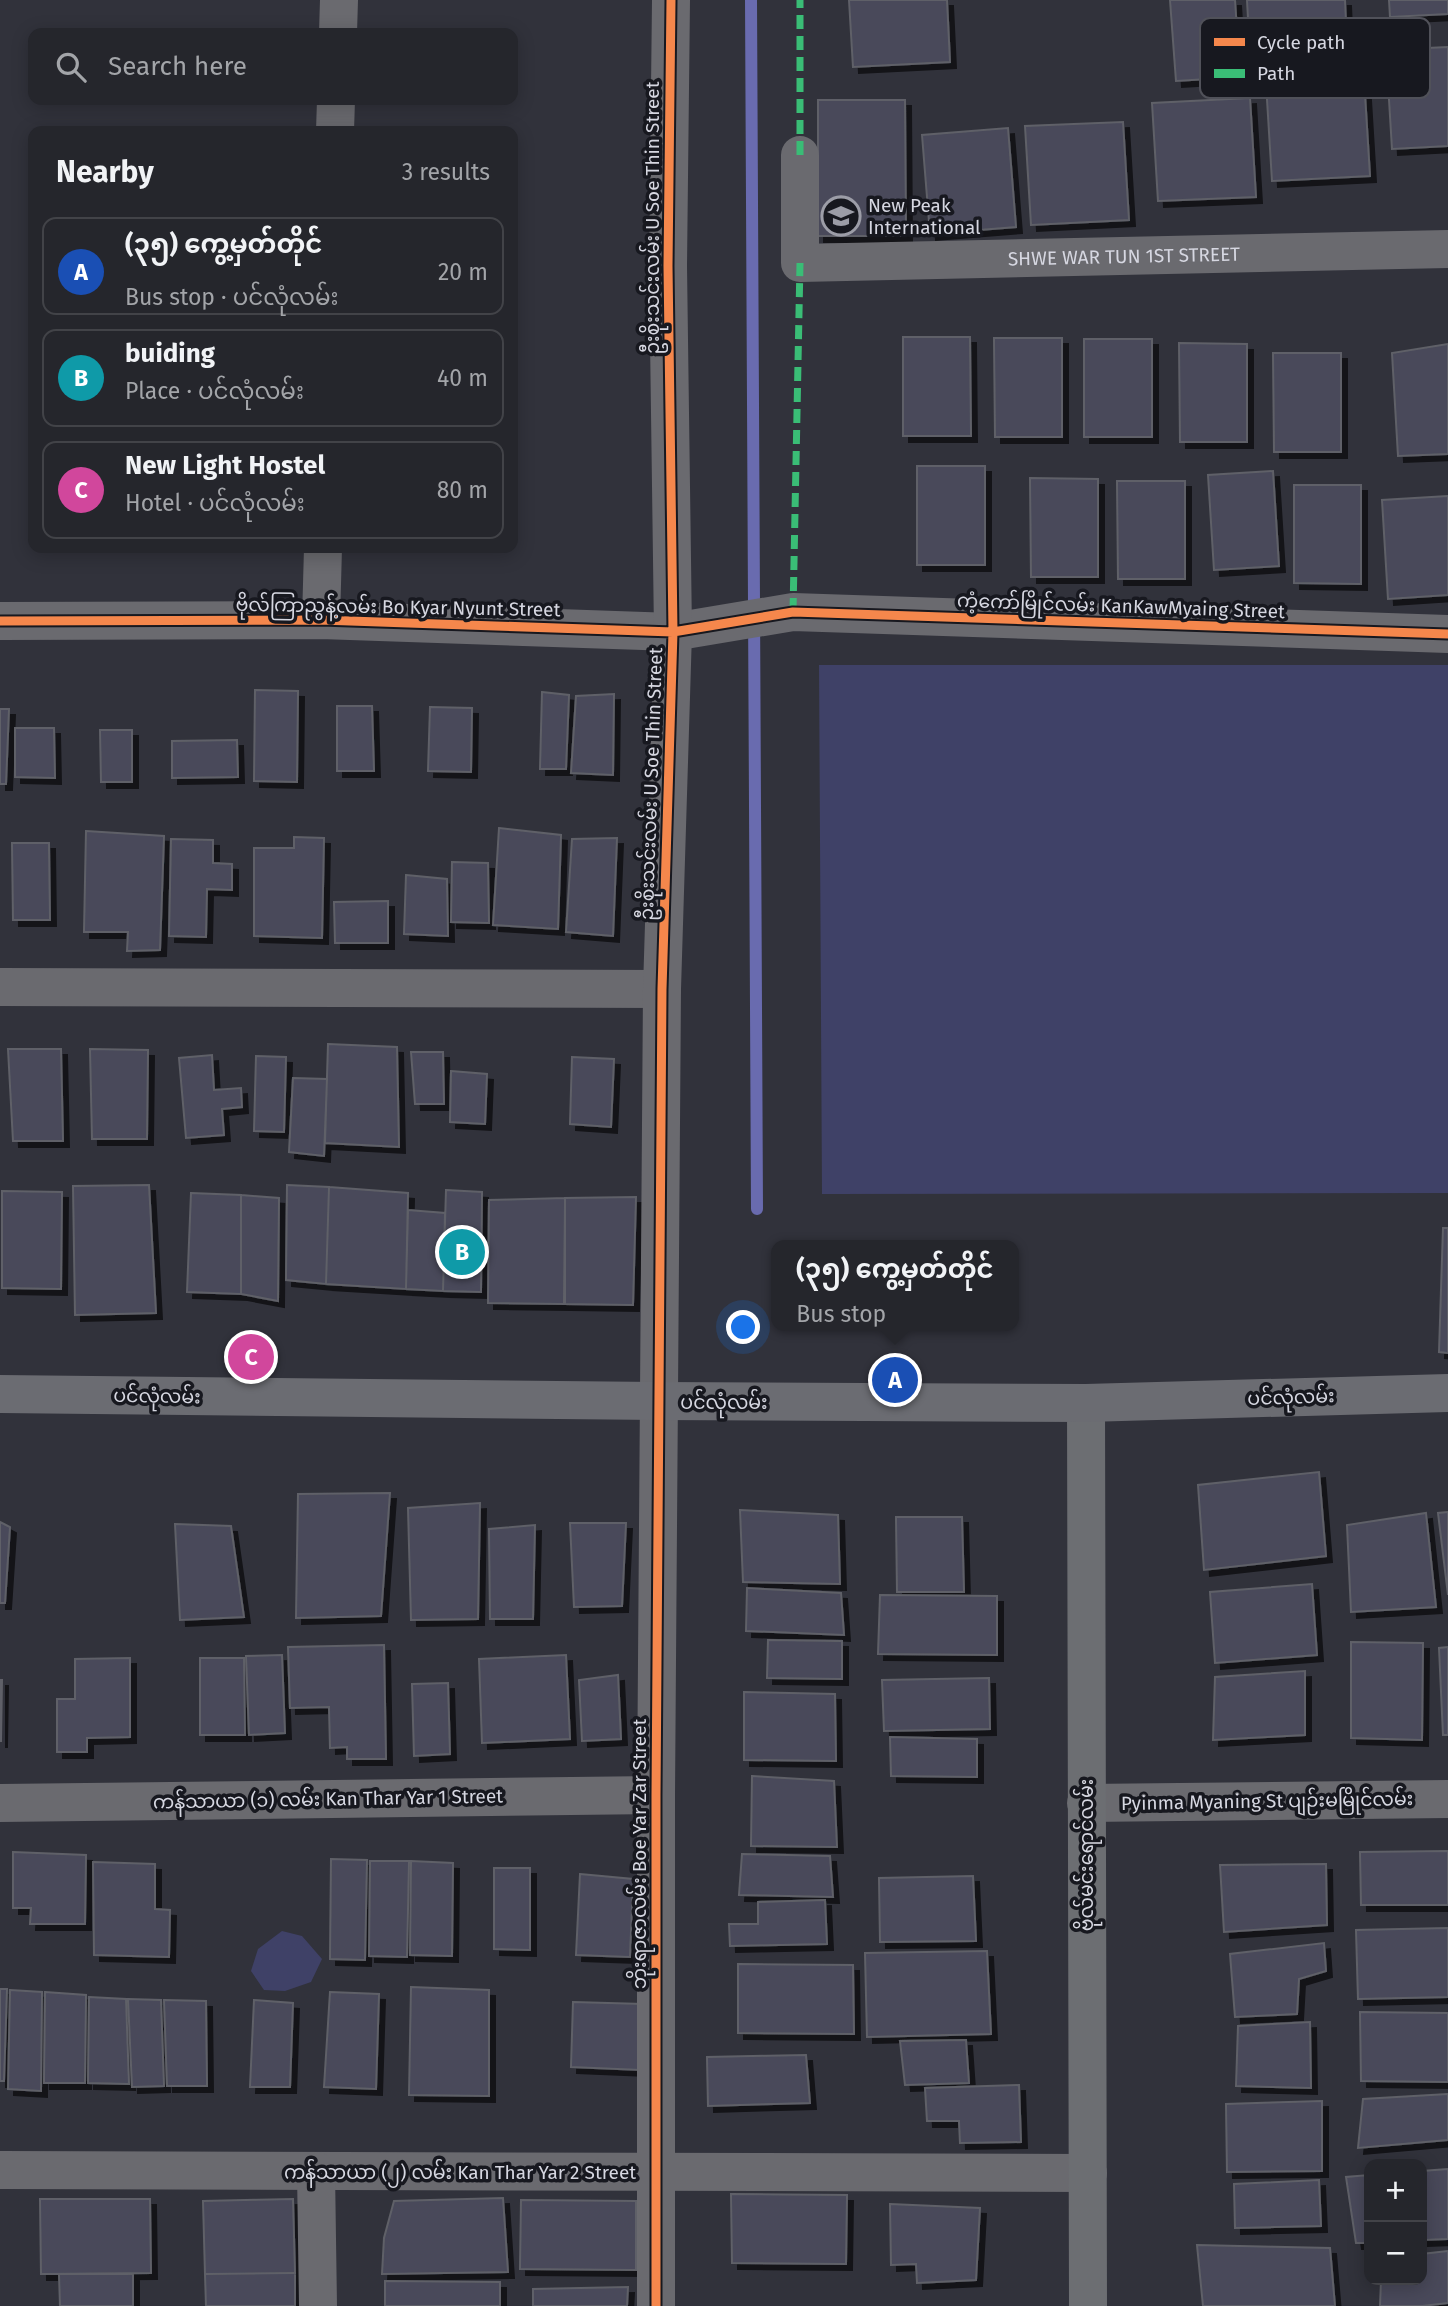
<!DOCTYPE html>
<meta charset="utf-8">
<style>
:root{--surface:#25262c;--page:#2d2e34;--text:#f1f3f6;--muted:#a3a5a9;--line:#424348;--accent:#d93025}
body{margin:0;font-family:"Fira Sans","Noto Sans Myanmar",sans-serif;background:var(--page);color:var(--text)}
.controls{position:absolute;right:21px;bottom:21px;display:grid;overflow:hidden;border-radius:14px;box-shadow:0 4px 18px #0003}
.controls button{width:63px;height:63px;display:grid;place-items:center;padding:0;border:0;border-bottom:2px solid var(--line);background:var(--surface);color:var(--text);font:35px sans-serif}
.you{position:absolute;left:744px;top:1328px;width:24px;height:24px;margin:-18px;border:5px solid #fff;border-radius:50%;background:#1a73e8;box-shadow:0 0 0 10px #1a73e833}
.badge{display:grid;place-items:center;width:46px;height:46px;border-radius:50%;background:var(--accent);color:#fff;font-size:23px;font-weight:700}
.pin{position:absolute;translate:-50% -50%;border:4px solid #fff;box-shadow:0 2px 7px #0006}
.popup{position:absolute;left:771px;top:1240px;width:248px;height:91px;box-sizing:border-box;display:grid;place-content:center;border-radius:14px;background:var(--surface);filter:drop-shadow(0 2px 5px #0005);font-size:23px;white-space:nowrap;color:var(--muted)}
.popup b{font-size:26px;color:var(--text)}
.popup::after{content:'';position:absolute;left:50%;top:100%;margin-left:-14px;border:14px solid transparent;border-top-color:var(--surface)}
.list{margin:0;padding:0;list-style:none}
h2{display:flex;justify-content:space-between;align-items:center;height:91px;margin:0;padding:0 28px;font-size:30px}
h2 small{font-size:23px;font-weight:400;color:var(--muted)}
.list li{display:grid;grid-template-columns:46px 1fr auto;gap:21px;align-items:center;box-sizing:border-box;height:98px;margin:0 14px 14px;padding:0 14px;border:2px solid var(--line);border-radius:14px}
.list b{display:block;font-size:26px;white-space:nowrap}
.list p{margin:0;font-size:23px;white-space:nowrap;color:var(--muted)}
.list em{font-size:23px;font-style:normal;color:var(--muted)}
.icon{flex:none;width:38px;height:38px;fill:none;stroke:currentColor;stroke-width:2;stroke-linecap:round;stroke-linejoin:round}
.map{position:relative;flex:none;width:1448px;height:2306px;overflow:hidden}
.search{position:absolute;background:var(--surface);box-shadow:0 4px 18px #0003;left:28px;top:28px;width:490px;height:77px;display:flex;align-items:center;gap:18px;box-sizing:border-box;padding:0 24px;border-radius:14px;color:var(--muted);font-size:26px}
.panel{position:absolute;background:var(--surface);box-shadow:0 4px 18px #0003;left:28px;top:126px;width:490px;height:427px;border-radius:14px}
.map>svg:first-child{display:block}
</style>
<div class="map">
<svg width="1448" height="2306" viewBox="0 0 1448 2306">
<defs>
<filter id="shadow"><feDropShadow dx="6" dy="6" stdDeviation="0" flood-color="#0009"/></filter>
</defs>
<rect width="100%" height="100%" fill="#31323b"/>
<path fill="#3f4167" d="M819,665H1448V1193L822,1194Z
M282,1931L302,1936L322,1959L311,1982L285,1991L264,1990L251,1971L258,1949Z"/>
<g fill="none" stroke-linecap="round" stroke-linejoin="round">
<path stroke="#696baf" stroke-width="12" d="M751,0L757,1209"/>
</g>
<path fill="#48495a" stroke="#5f6067" stroke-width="2" filter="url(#shadow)" d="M849,0H947L950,62L853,67Z
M1170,0H1235L1240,77L1176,81Z
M1247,0H1345L1348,68L1251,74Z
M1389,0H1448V14L1390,17Z
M1448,47V146L1392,149L1386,50Z
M1364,78L1370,176L1272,181L1266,83Z
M1250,98L1256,197L1158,201L1152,103Z
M818,100H905L906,236H818Z
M1123,122L1129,220L1031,225L1025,126Z
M1008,128L1016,227L930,234L922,135Z
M903,337H970L971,436H903Z
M994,338H1062V437H995Z
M1084,339H1152V437H1084Z
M1179,343L1247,344V442H1180Z
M1448,344V454L1398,456L1392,353Z
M1273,353H1341V452H1274Z
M917,466H985V565H917Z
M1273,471L1279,566L1214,570L1208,475Z
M1030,478L1098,479V577H1031Z
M1117,481H1185V579H1118Z
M1294,485H1361V584L1294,583Z
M1448,496V595L1388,599L1382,500Z
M255,690L298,691L297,782L254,781Z
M542,692L569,695L566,769H540Z
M614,694L613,775L571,773L576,696Z
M337,706H372L374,771H337Z
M430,707L472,708L471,772L428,771Z
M0,709H9L6,784H0Z
M15,728H54L55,778L15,777Z
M100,730H132V782H101Z
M237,740L238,777L172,778V741Z
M499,828L561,835L558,929L493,925Z
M86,831L164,836L160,950L127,951L128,932H84Z
M294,837L324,838L322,938L254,936V848H294Z
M617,838L613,936L566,932L572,839Z
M171,839L213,840V863L232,864V890L207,889L206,937L169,936Z
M12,843H49L50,920H13Z
M452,862L488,863L489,923L451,922Z
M406,875L447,879L448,936L404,934Z
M388,901V943H335L334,902Z
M328,1044L397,1047L399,1147L325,1143Z
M8,1049H61L63,1141H13Z
M90,1049L148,1050L147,1139H92Z
M411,1052H443L444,1104H415Z
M212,1055L214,1090L241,1088L242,1107L222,1109L224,1135L186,1138L179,1058Z
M256,1056L286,1057L284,1132L254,1131Z
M572,1057L614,1059L611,1127L570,1124Z
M451,1071L487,1074L485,1124L450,1122Z
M293,1078L327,1079L324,1156L289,1152Z
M149,1185L156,1313L75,1315L73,1186Z
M287,1185L329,1187L326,1284L286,1280Z
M329,1187L408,1193L406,1289L326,1284Z
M446,1190L482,1192L481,1292L443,1291Z
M2,1191L62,1192L61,1289L2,1288Z
M191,1193L241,1195V1294L187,1292Z
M241,1195L279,1198L278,1301L241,1294Z
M636,1197L633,1305L565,1304V1198Z
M565,1198L564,1304L488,1303L489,1200Z
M408,1210L445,1213L443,1291L406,1289Z
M1443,1228H1448V1353L1439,1352Z
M1319,1472L1326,1556L1204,1570L1198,1485Z
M390,1493L381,1616L296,1618L298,1494Z
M480,1503L478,1619L411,1620L408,1508Z
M740,1510L838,1515L840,1584L743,1582Z
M1448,1512V1595L1438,1513Z
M1426,1513L1436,1607L1351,1612L1347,1525Z
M896,1517H962L964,1592H897Z
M0,1522L10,1527L5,1603H0Z
M570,1523H626L622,1606L574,1607Z
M175,1524L231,1526L244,1617L180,1620Z
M535,1525L533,1619H490L489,1529Z
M1312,1584L1317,1655L1215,1663L1210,1592Z
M747,1588L841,1593L844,1635L746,1631Z
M880,1595L997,1596V1655L878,1654Z
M768,1640L842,1641V1679L767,1678Z
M1351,1642L1423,1643L1422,1740L1351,1738Z
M384,1645L386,1759H347V1747L330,1748L329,1707L290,1708L288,1647Z
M1448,1647V1735H1443L1439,1648Z
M282,1655L285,1733L249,1735L246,1656Z
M566,1655L570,1739L482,1743L479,1659Z
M130,1658V1737L87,1738V1752H57V1699H75V1659Z
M200,1658H244L245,1735H200Z
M1305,1671V1735L1213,1740L1215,1677Z
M618,1675L621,1739L582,1741L579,1680Z
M989,1678L990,1729L884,1731L882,1680Z
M0,1680H2L1,1741H0Z
M448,1683L450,1754L414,1756L412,1684Z
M744,1692L835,1694L836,1761L744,1760Z
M890,1737L977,1739V1777L891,1776Z
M752,1776L834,1781L837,1847L751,1846Z
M1448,1851V1905H1361L1360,1852Z
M13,1852L86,1855L85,1924H30L31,1908H13Z
M742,1854L830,1856L833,1897L739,1895Z
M331,1859L367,1860L365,1960L330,1959Z
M370,1861H409L407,1957L369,1956Z
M411,1861L453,1863L452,1956L410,1955Z
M93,1862L155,1864V1909L170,1910L169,1957L94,1955Z
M1326,1864L1327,1925L1224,1932L1220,1865Z
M494,1868H530V1950L494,1949Z
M580,1874L633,1879L630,1957L576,1955Z
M973,1876L976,1941L880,1942L879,1878Z
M825,1900L827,1944L730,1946L729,1924H758V1902Z
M1448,1928V1997L1358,1999L1356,1930Z
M1324,1943L1326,1971L1299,1979L1297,2014L1235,2017L1230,1954Z
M987,1951L991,2034L867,2037L865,1953Z
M738,1964L853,1965L854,2034L738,2033Z
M411,1987L489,1990V2096L409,2095Z
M0,1989H7L4,2081H0Z
M10,1990L42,1992L41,2091L8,2089Z
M45,1992L86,1995L85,2083H44Z
M330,1992L379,1994L376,2089L324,2087Z
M89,1997L126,1999L129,2084L88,2083Z
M128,1999L161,2000L164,2086L132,2087Z
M164,2000L206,2001L207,2086H167Z
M254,2000L293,2003L290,2087H250Z
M573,2002L643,2004L641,2070L571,2067Z
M1360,2012L1448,2013V2082L1361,2081Z
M1310,2022L1311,2088L1236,2086L1238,2026Z
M966,2040L969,2083L905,2085L900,2041Z
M806,2055L810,2103L708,2106L707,2057Z
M1019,2085L1021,2142L960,2143L959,2121H927L925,2088Z
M1448,2094V2140L1358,2148L1363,2099Z
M1322,2101V2171L1227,2172L1226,2104Z
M1448,2169V2239L1422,2240V2171Z
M1369,2175V2243H1356L1346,2177Z
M1319,2180L1321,2226L1235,2228L1234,2184Z
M731,2194L847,2195L846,2264L732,2263Z
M503,2198L508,2272L382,2274L384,2238L394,2201Z
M40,2199H150L151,2273L41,2274Z
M293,2199L295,2273L205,2274L203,2201Z
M521,2200L636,2201V2270L520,2269Z
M890,2204L980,2208L976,2280L917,2283L916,2264L891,2265Z
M1197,2245L1330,2248L1335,2306H1203Z
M1448,2251V2303L1422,2306H1380L1381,2280H1422V2254Z
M295,2273V2306H206L205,2274Z
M59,2274H133V2306H60Z
M385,2281L500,2282V2306H385Z
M628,2287L627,2306H533V2289Z"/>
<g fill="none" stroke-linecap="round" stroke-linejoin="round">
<g stroke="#6a6a6f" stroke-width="38">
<path d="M338,33L339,0"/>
<path d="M335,131L336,100"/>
<path id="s1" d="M800,155V263L1448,249"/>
<path d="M321,620L323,548"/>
<path d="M0,621L321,620L673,632L793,612L1448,634"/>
<path d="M0,987L662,989"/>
<path d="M0,1803L656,1795"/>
<path d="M1086,1803L1448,1799"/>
<path d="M0,2170L1088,2173"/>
<path d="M316,2171L318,2306"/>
<path d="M656,2306V1795L662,989L673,632L668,266L671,0"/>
</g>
<path stroke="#6c6e72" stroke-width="38" d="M1086,1403L1088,2306"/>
<path stroke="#6b6c72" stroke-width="38" d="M0,1394L658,1401L1086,1403L1448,1393"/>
<path stroke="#3abd76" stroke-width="7" stroke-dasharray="14 7" stroke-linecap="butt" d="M800,155V0
M793,612L800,263"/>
<g stroke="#17181f" stroke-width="13">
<path id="cycleway" d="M0,621L321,620L673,632L793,612L1448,634
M656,2306V1795L662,989L673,632L668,266L671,0"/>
</g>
<use href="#cycleway" stroke="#f5874c" stroke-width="9"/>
</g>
<defs>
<g id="school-ring" transform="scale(2.0125)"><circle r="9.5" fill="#17181f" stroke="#9c9da7" stroke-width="1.5"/><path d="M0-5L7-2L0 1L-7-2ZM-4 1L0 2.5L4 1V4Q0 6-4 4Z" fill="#9c9da7"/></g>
</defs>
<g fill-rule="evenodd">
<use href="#school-ring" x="841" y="216"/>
</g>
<g text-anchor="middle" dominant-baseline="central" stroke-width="7" stroke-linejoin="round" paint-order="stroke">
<g font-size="19" fill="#d6d7e1" stroke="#17181f" text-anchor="start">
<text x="868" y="205">New Peak<tspan x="868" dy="22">International</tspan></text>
</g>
<g font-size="19" fill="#d6d7e1" stroke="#17181f">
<text transform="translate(652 218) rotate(-90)">ဦးစိုးသင်းလမ်း U Soe Thin Street</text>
<text stroke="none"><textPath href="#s1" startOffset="432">SHWE WAR TUN 1ST STREET</textPath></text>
<text transform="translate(1121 606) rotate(2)">ကံ့ကော်မြိုင်လမ်း KanKawMyaing Street</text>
<text transform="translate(398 607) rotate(1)">ဗိုလ်ကြာညွန့်လမ်း Bo Kyar Nyunt Street</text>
<text transform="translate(651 784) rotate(-88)">ဦးစိုးသင်းလမ်း U Soe Thin Street</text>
<text transform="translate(157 1396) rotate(1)">ပင်လုံလမ်း</text>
<text transform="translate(1291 1397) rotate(-2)">ပင်လုံလမ်း</text>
<text x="724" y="1402">ပင်လုံလမ်း</text>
<text transform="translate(328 1799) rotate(-1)">ကန်သာယာ (၁) လမ်း Kan Thar Yar 1 Street</text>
<text transform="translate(1267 1801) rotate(-1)">Pyinma Myaning St ပျဉ်းမမြိုင်လမ်း</text>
<text transform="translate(639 1854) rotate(-90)">ဘိုးရာဇာလမ်း Boe Yar Zar Street</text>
<text transform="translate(1086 1855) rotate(-90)">ဗိုလ်မင်းရောင်လမ်း</text>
<text x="460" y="2172">ကန်သာယာ (၂) လမ်း Kan Thar Yar 2 Street</text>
</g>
</g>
<rect x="1200" y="18" width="230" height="80" rx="10" fill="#17181f" stroke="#505159" stroke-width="2"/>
<rect x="1214" y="38" width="31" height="8" fill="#f5874c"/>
<rect x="1214" y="69" width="31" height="9" fill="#3abd76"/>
<g font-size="19" fill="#d6d7e1">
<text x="1257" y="49">Cycle path</text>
<text x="1257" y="80">Path</text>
</g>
</svg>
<div class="controls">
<button>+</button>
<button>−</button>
</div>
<div class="you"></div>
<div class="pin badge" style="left:895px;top:1380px;background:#1a4fb4">A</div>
<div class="popup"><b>(၃၅) ကွေ့မှတ်တိုင်</b>Bus stop</div>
<div class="pin badge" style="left:462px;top:1252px;background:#0f9aa8">B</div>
<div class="pin badge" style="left:251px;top:1357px;background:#d1479c">C</div>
<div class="search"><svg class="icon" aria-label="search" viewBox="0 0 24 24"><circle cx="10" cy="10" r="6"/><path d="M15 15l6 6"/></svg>Search here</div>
<section class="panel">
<h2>Nearby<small>3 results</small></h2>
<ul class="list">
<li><span class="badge" style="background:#1a4fb4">A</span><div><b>(၃၅) ကွေ့မှတ်တိုင်</b><p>Bus stop · ပင်လုံလမ်း</p></div><em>20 m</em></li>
<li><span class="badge" style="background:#0f9aa8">B</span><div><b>buiding</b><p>Place · ပင်လုံလမ်း</p></div><em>40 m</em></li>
<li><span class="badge" style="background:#d1479c">C</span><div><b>New Light Hostel</b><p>Hotel · ပင်လုံလမ်း</p></div><em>80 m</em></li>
</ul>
</section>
</div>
